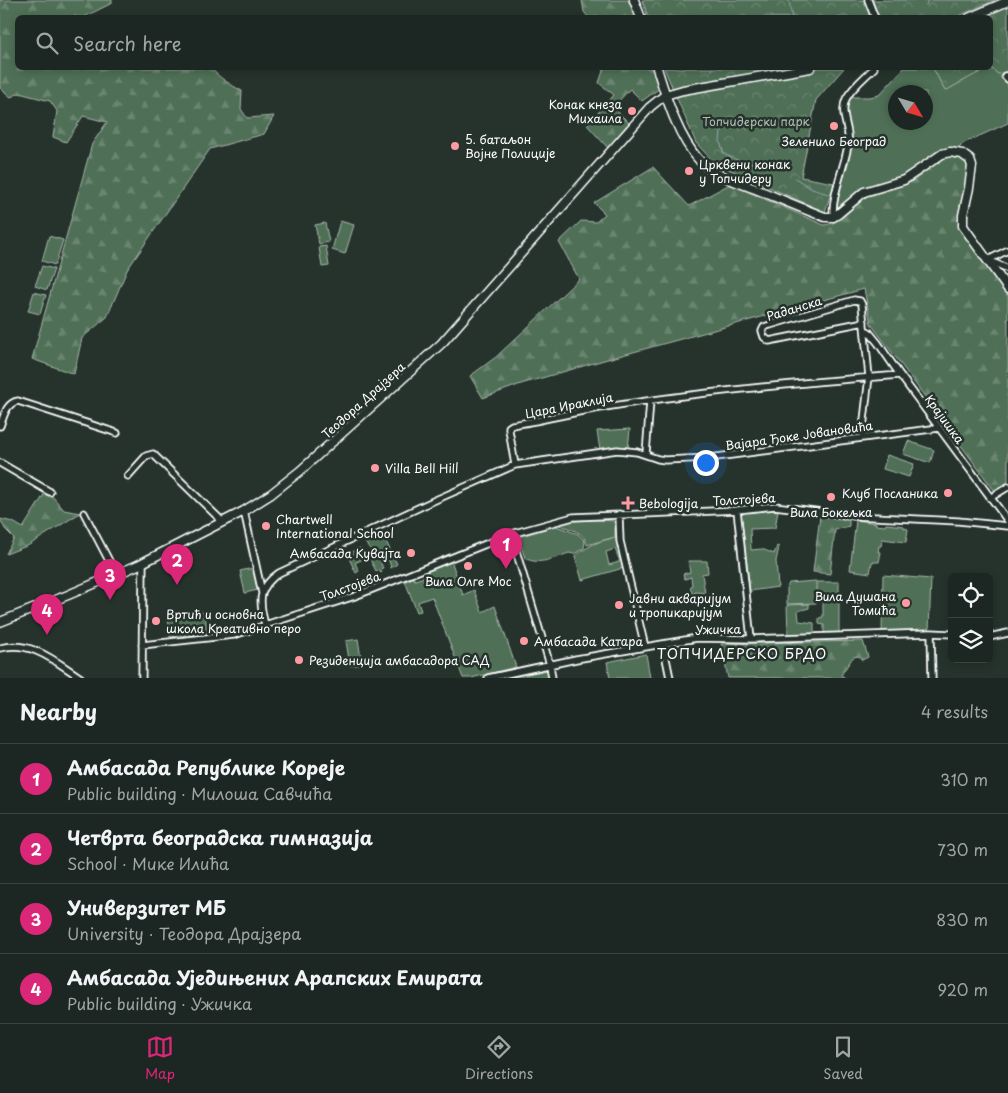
<!DOCTYPE html>
<meta charset="utf-8">
<style>
:root{--surface:#1c2622;--page:#252e2a;--text:#f1f3f6;--muted:#a0a5a5;--line:#3a4340;--accent:#db2777}
body{margin:0;font-family:"Playpen Sans",sans-serif;background:var(--page);color:var(--text)}
.controls{position:absolute;right:15px;bottom:15px;display:grid;overflow:hidden;border-radius:8px;box-shadow:0 2px 8px #0003}
.controls button{width:45px;height:45px;display:grid;place-items:center;padding:0;border:0;border-bottom:1px solid var(--line);background:var(--surface);color:var(--text);font:25px sans-serif}
.compass{position:absolute;left:888px;top:85px;width:45px;height:45px;border-radius:50%;background:var(--surface);box-shadow:0 2px 8px #0003;rotate:128deg}
.you{position:absolute;left:705px;top:462px;width:18px;height:18px;margin:-12px;border:4px solid #fff;border-radius:50%;background:#1a73e8;box-shadow:0 0 0 8px #1a73e833}
.badge{display:grid;place-items:center;width:32px;height:32px;border-radius:50%;background:var(--accent);color:#fff;font-size:16px;font-weight:700}
.pin{position:absolute;translate:-50% -41px;filter:drop-shadow(0 1px 2px #0008)}
.pin::after{content:'';position:absolute;top:26px;width:18px;height:15px;background:inherit;clip-path:polygon(0 0,100% 0,50% 100%)}
.list{margin:0;padding:0;list-style:none}
h2{display:flex;justify-content:space-between;align-items:center;height:65px;margin:0;padding:0 20px;font-size:21px}
h2 small{font-size:16px;font-weight:400;color:var(--muted)}
.list li{display:grid;grid-template-columns:32px 1fr auto;gap:15px;align-items:center;box-sizing:border-box;height:70px;padding:0 20px;border-top:1px solid var(--line)}
.list b{display:block;font-size:19px;white-space:nowrap}
.list p{margin:0;font-size:16px;white-space:nowrap;color:var(--muted)}
.list em{font-size:16px;font-style:normal;color:var(--muted)}
.icon{flex:none;width:28px;height:28px;fill:none;stroke:currentColor;stroke-width:2;stroke-linecap:round;stroke-linejoin:round}
.map{position:relative;flex:none;width:1008px;height:678px;overflow:hidden}
.search{position:absolute;background:var(--surface);box-shadow:0 2px 8px #0003;left:15px;right:15px;top:15px;height:55px;display:flex;align-items:center;gap:12px;box-sizing:border-box;padding:0 18px;border-radius:8px;color:var(--muted);font-size:19px}
.sheet{height:345px;background:var(--surface)}
nav{display:flex;justify-content:space-around;align-items:center;box-sizing:border-box;height:70px;border-top:1px solid var(--line);background:var(--surface);font-size:14px;color:var(--muted)}
nav a{display:grid;justify-items:center;gap:2px}
nav .on{color:var(--accent)}
.map>svg:first-child{display:block}
</style>
<div class="map">
<svg width="1008" height="678" viewBox="0 0 1008 678">
<defs>
<pattern id="forest-firs" width="22" height="20" patternUnits="userSpaceOnUse" patternTransform="scale(1.25)"><rect width="22" height="20" fill="#506f57"/><path d="M5 1l3.5 6h-7zM16 11l3.5 6h-7z" fill="#6a8570"/></pattern>
<pattern id="park-crowns" width="20" height="18" patternUnits="userSpaceOnUse" patternTransform="scale(1.25)"><rect width="20" height="18" fill="#506f57"/><path d="M2 6a3 3 0 1 1 6 0M12 15a3 3 0 1 1 6 0" fill="none" stroke="#6a8570"/></pattern>
</defs>
<rect width="100%" height="100%" fill="#26332d"/>
<filter id="ink" filterUnits="userSpaceOnUse"><feTurbulence type="fractalNoise" baseFrequency=".02" numOctaves="2"/><feDisplacementMap in="SourceGraphic" scale="10" xChannelSelector="R" yChannelSelector="G"/><feConvolveMatrix kernelMatrix="1 2 1 2 8 2 1 2 1" color-interpolation-filters="sRGB"/></filter>
<g filter="url(#ink)">
<path fill="#506f57" stroke="#a8b7ab" fill-rule="evenodd" d="M993,64L1008,85V123L964,143L958,149H951L908,176L870,187L838,210L836,203L852,144L846,118L847,107L850,97H870L879,95L904,68H990ZM896,92H926V122H896Z
M340,221L354,225L345,254L332,250Z
M325,223L329,242L319,244L315,225Z
M49,236L63,240L55,265L42,261Z
M326,246L329,266L322,267L319,247Z
M42,266L54,269L47,290L35,286Z
M34,292L46,295L40,314L28,311Z
M630,429L628,449L600,450L597,431Z
M908,441L934,450L930,463L903,454Z
M887,455L914,464L909,477L883,469Z
M772,510L778,511L775,528L750,529L751,550L762,549L774,554L777,546L779,547L776,561L778,587L750,591L741,513Z
M598,520L615,521V537L587,545C585,532 571,529 559,525L574,521Z
M856,520L876,523V525L885,526L886,524L904,526V528L908,529L906,542L882,539L881,546H879L878,552H881L879,562H872L870,573L850,570Z
M556,526L578,534L585,541L584,548L574,554L569,553C554,558 539,566 525,558L518,537Z
M381,531L397,564L391,568L389,560L381,564L383,568L380,569L382,572L381,573L378,570L376,571L369,557L374,554L363,540Z
M616,538L621,558L619,559L615,549L606,552L609,565L619,562V560L621,559L623,568L582,580L575,556C586,547 601,539 616,538Z
M360,548L365,558L355,563L359,571L356,573L347,554Z
M451,560L463,595L474,590L482,612L495,606L516,667L471,678H463L432,597L418,602L421,611L417,612L405,581L413,578L415,580L424,577L423,572Z
M688,561H707L708,573L702,574L705,593L695,592V594H692L690,587L692,586L691,577L685,579L683,574L690,572Z
M253,568L258,590L245,593L240,571Z
M883,575L931,579L929,631L882,633Z
M816,581V603L787,604V588L789,583Z
M817,582H839V635H824V625L819,624V618L823,617V602L817,601Z
M809,604V608L798,611L799,621L814,623V635L788,636L787,605Z
M205,612L207,633L170,637L168,615Z
M358,639L362,664L350,666L346,641Z
M646,654L650,678H610L607,662Z
M548,670L550,678H507Z"/>
<path fill="url(#forest-firs)" stroke="#a8b7ab" d="M0,0H112V3L84,17L18,18V68H211C219,78 231,85 242,91L241,109L247,118L274,116L264,134L210,149L127,270L107,317L82,338L74,374L32,359L92,144L107,122L83,116L66,142L53,137L57,111L50,101L19,93L11,97L0,88Z
M582,0H628L636,17H588L584,12Z
M604,68H655L660,88L642,101L630,89L613,107L629,123L608,148L587,125L614,95L599,83Z
M955,155L965,158L970,166L961,230L1008,295V482L994,490L871,324L864,289L604,360L521,384L483,398L470,376L496,357L579,279L559,242L581,221L596,222L605,214L594,203L653,167L689,206L730,184L824,225C844,223 852,205 868,195C879,188 896,188 909,183C928,174 931,159 955,155Z
M45,493L52,496L64,510L80,513L29,545L6,554L14,538L5,529L0,519L13,522L23,528Z
M820,516L849,520V526L835,530L830,574L813,572Z
M863,641L868,657L862,660L859,656L853,657L841,675L845,678H728L721,644Z"/>
<path fill="url(#park-crowns)" stroke="#a8b7ab" d="M642,0H995L954,18L648,17Z
M1008,3V71L998,74L991,68C983,69 955,86 945,91L933,68H990V18L974,17Z
M664,68H844L816,100L801,177L834,183L825,212L719,165L710,158L696,143Z"/>
<g fill="none" stroke-linecap="round" stroke-linejoin="round">
<path stroke="#92a7a9" stroke-width="1" d="M789,0L792,18
M926,5L928,0
M711,71L714,68
M714,118L721,131L720,142L724,154L742,162L759,163
M795,178L812,189L828,194"/>
<g stroke="#fff" stroke-width="9">
<path id="street" d="M868,0L875,18
M1005,76L1008,79
M834,217C829,203 846,162 848,145C851,129 839,115 846,99C852,87 865,77 874,68
M988,260L1008,250
M988,260L1008,269
M865,330L869,332L878,343L900,375L1008,521
M0,426C4,416 6,403 18,401L117,433
M862,437L869,377L862,305L860,301L854,300L770,325L764,327L762,331L764,337L769,341L864,322
M646,454L650,401
M0,463L50,492
M515,465L509,430V427L512,425C539,421 566,414 594,409C695,392 798,383 900,375
M128,476L146,456L153,454L223,522
M990,498L1008,487
M737,510L751,639
M244,511L262,593
M84,513L116,574
M619,514L620,541L645,647
M511,534L550,665L552,678
M265,625C259,602 257,588 279,573L433,501L515,465L617,450L637,452L658,459L665,460L709,458L939,428
M931,633L932,678
M989,637L1008,633
M663,644L670,678
M142,645L234,635L355,596L511,534L573,517L737,510L775,506L854,516L958,521L1008,526
M0,648C32,640 56,662 81,678
M142,678L143,562
M488,678L576,659L697,638L751,639L931,633L952,634"/>
</g>
<g stroke="#fff" stroke-width="11">
<path id="secondary" d="M634,0L641,18
M969,18L1008,1
M657,68C666,97 678,138 700,161C715,176 738,182 758,190C780,199 803,209 825,217H833L838,214L864,192L904,180L942,154L950,152L962,154L970,160L972,166L969,188L963,215V226L1008,289
M0,622L68,595L138,565L244,511L271,494L300,471L442,343L650,107L665,95L683,90L810,68"/>
</g>
<use href="#street" stroke="#26332d" stroke-width="5.5"/>
<use href="#secondary" stroke="#26332d" stroke-width="8"/>
</g>
</g>
<g fill="#ff9aa2" stroke="#26332d" stroke-width="2">
<circle cx="632" cy="111" r="5"/>
<circle cx="834" cy="126" r="5"/>
<circle cx="455" cy="146" r="5"/>
<circle cx="689" cy="171" r="5"/>
<circle cx="375" cy="468" r="5"/>
<circle cx="948" cy="493" r="5"/>
<circle cx="831" cy="497" r="5"/>
<path d="M625.5 495.5h5v5h5v5h-5v5h-5v-5h-5v-5h5z"/>
<circle cx="266" cy="526" r="5"/>
<circle cx="411" cy="553" r="5"/>
<circle cx="468" cy="566" r="5"/>
<circle cx="906" cy="603" r="5"/>
<circle cx="619" cy="605" r="5"/>
<circle cx="156" cy="621" r="5"/>
<circle cx="524" cy="641" r="5"/>
<circle cx="299" cy="660" r="5"/>
</g>
<g text-anchor="middle" dominant-baseline="central" stroke-width="5" stroke-linejoin="round" paint-order="stroke">
<g font-size="12" fill="#fff" stroke="#26332d" text-anchor="start">
<text x="622" y="104" text-anchor="end">Конак кнеза<tspan x="622" dy="14">Михаила</tspan></text>
<text x="465" y="139">5. батаљон<tspan x="465" dy="14">Војне Полиције</tspan></text>
<text x="834" y="141" text-anchor="middle">Зеленило Београд</text>
<text x="699" y="164">Црквени конак<tspan x="699" dy="14">у Топчидеру</tspan></text>
<text x="385" y="468">Villa Bell Hill</text>
<text x="938" y="493" text-anchor="end">Клуб Посланика</text>
<text x="639" y="503">Bebologija</text>
<text x="831" y="512" text-anchor="middle">Вила Бокељка</text>
<text x="276" y="519">Chartwell<tspan x="276" dy="14">International School</tspan></text>
<text x="401" y="553" text-anchor="end">Амбасада Кувајта</text>
<text x="468" y="581" text-anchor="middle">Вила Олге Мос</text>
<text x="896" y="596" text-anchor="end">Вила Душана<tspan x="896" dy="14">Томића</tspan></text>
<text x="629" y="598">Јавни акваријум<tspan x="629" dy="14">и тропикаријум</tspan></text>
<text x="166" y="614">Вртић и основна<tspan x="166" dy="14">школа Креативно перо</tspan></text>
<text x="534" y="641">Амбасада Катара</text>
<text x="309" y="660">Резиденција амбасадора САД</text>
</g>
<g font-size="12" fill="#b0beb3" stroke="#26332d">
<text x="756" y="121">Топчидерски парк</text>
</g>
<g font-size="12" fill="#fff" stroke="#26332d">
<text transform="translate(794 308) rotate(-17)">Раданска</text>
<text transform="translate(363 400) rotate(-42)">Теодора Драјзера</text>
<text transform="translate(569 405) rotate(-11)">Цара Ираклија</text>
<text transform="translate(945 419) rotate(54)">Крајишка</text>
<text transform="translate(799 435) rotate(-8)">Вајара Ђоке Јовановића</text>
<text transform="translate(744 499) rotate(-3)">Толстојева</text>
<text transform="translate(350 586) rotate(-20)">Толстојева</text>
<text transform="translate(718 629) rotate(-1)">Ужичка</text>
</g>
<g font-size="14" letter-spacing="1" fill="#fff" stroke="#26332d">
<text x="742" y="653">ТОПЧИДЕРСКО БРДО</text>
</g>
</g>
</svg>
<div class="controls">
<button><svg class="icon" aria-label="locate" viewBox="0 0 24 24"><circle cx="12" cy="12" r="6"/><path d="M12 2v4M12 18v4M2 12h4M18 12h4"/></svg></button>
<button><svg class="icon" aria-label="layers" viewBox="0 0 24 24"><path d="M12 4l9 5-9 5-9-5zM3 14l9 5 9-5"/></svg></button>
</div>
<svg class="compass" viewBox="-18 -18 36 36"><path d="M0-13l5 13h-10z" fill="#e53935"/><path d="M0 13l5-13h-10z" fill="#a0a5a5"/></svg>
<div class="you"></div>
<div class="pin badge" style="left:506px;top:569px">1</div>
<div class="pin badge" style="left:177px;top:585px">2</div>
<div class="pin badge" style="left:110px;top:600px">3</div>
<div class="pin badge" style="left:47px;top:635px">4</div>
<div class="search"><svg class="icon" aria-label="search" viewBox="0 0 24 24"><circle cx="10" cy="10" r="6"/><path d="M15 15l6 6"/></svg>Search here</div>
</div>
<section class="sheet">
<h2>Nearby<small>4 results</small></h2>
<ul class="list">
<li><span class="badge">1</span><div><b>Амбасада Републике Кореје</b><p>Public building · Милоша Савчића</p></div><em>310 m</em></li>
<li><span class="badge">2</span><div><b>Четврта београдска гимназија</b><p>School · Мике Илића</p></div><em>730 m</em></li>
<li><span class="badge">3</span><div><b>Универзитет МБ</b><p>University · Теодора Драјзера</p></div><em>830 m</em></li>
<li><span class="badge">4</span><div><b>Амбасада Уједињених Арапских Емирата</b><p>Public building · Ужичка</p></div><em>920 m</em></li>
</ul>
</section>
<nav>
<a class="on"><svg class="icon" aria-label="map" viewBox="0 0 24 24"><path d="M3 6l6-2 6 2 6-2v14l-6 2-6-2-6 2zM9 4v14M15 6v14"/></svg>Map</a>
<a><svg class="icon" aria-label="directions" viewBox="0 0 24 24"><path d="M12 3l9 9-9 9-9-9zM9 14v-3h6M13 9l2 2-2 2"/></svg>Directions</a>
<a><svg class="icon" aria-label="saved" viewBox="0 0 24 24"><path d="M7 4h10v16l-5-4-5 4z"/></svg>Saved</a>
</nav>
